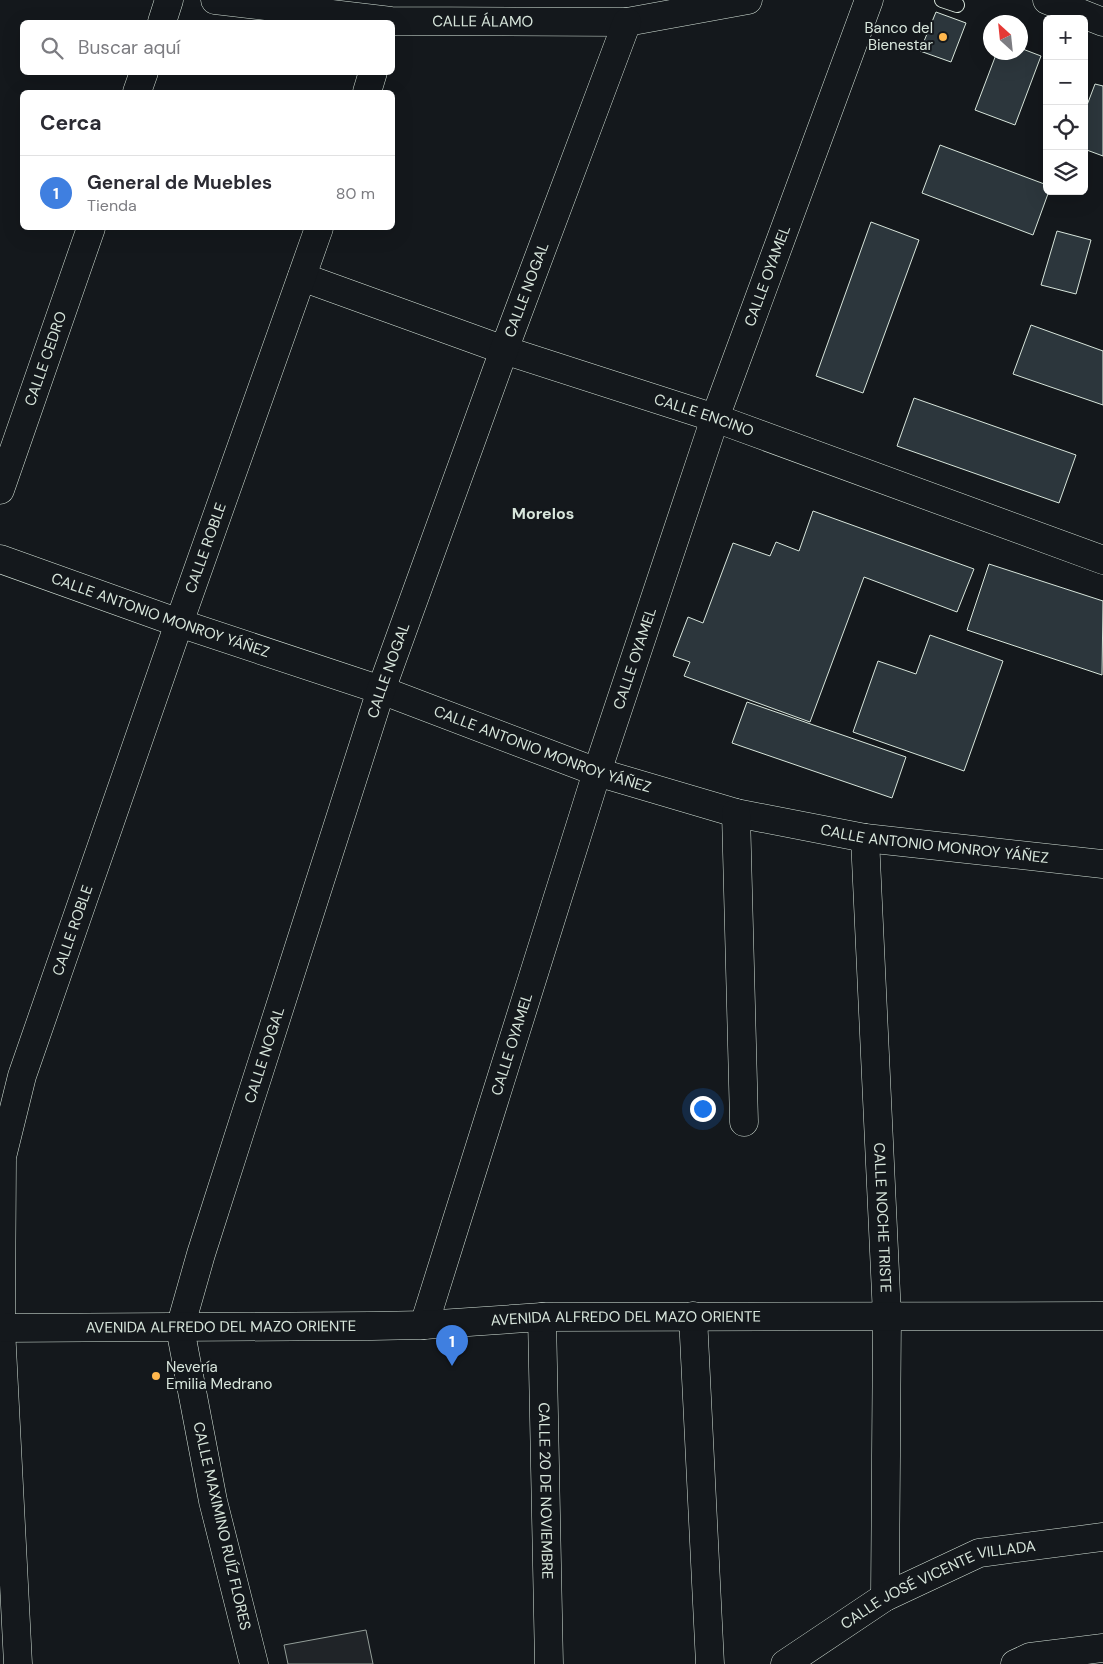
<!DOCTYPE html>
<html lang="es">
<meta charset="utf-8">
<style>
:root{--surface:#fff;--page:#f2f2f3;--text:#2b2b33;--muted:#7c7c81;--line:#e1e1e2;--accent:#8a6a3f}
body{margin:0;font-family:"DM Sans",sans-serif;background:var(--page);color:var(--text)}
.controls{position:absolute;right:15px;top:15px;display:grid;overflow:hidden;border-radius:8px;box-shadow:0 5px 20px #0002}
.controls button{width:45px;height:45px;display:grid;place-items:center;padding:0;border:0;border-bottom:1px solid var(--line);background:var(--surface);color:var(--text);font:25px sans-serif}
.compass{position:absolute;left:983px;top:15px;width:45px;height:45px;border-radius:50%;background:var(--surface);box-shadow:0 5px 20px #0002;rotate:333deg}
.you{position:absolute;left:702px;top:1108px;width:18px;height:18px;margin:-12px;border:4px solid #fff;border-radius:50%;background:#1a73e8;box-shadow:0 0 0 8px #1a73e833}
.badge{display:grid;place-items:center;width:32px;height:32px;border-radius:50%;background:var(--accent);color:#fff;font-size:16px;font-weight:700}
.pin{position:absolute;translate:-50% -41px;filter:drop-shadow(0 1px 2px #0008)}
.pin::after{content:'';position:absolute;top:26px;width:18px;height:15px;background:inherit;clip-path:polygon(0 0,100% 0,50% 100%)}
.list{margin:0;padding:0;list-style:none}
h2{display:flex;justify-content:space-between;align-items:center;height:65px;margin:0;padding:0 20px;font-size:21px}
h2 small{font-size:16px;font-weight:400;color:var(--muted)}
.list li{display:grid;grid-template-columns:32px 1fr auto;gap:15px;align-items:center;box-sizing:border-box;height:75px;padding:0 20px;border-top:1px solid var(--line)}
.list b{display:block;font-size:19px;white-space:nowrap}
.list p{margin:0;font-size:16px;white-space:nowrap;color:var(--muted)}
.list em{font-size:16px;font-style:normal;color:var(--muted)}
.icon{flex:none;width:28px;height:28px;fill:none;stroke:currentColor;stroke-width:2;stroke-linecap:round;stroke-linejoin:round}
.map{position:relative;flex:none;width:1103px;height:1664px;overflow:hidden}
.search{position:absolute;background:var(--surface);box-shadow:0 5px 20px #0002;left:20px;top:20px;width:375px;height:55px;display:flex;align-items:center;gap:12px;box-sizing:border-box;padding:0 18px;border-radius:8px;color:var(--muted);font-size:19px}
.panel{position:absolute;background:var(--surface);box-shadow:0 5px 20px #0002;left:20px;top:90px;width:375px;height:140px;border-radius:8px}
.map>svg:first-child{display:block}
</style>
<div class="map">
<svg width="1103" height="1664" viewBox="0 0 1103 1664">
<rect width="100%" height="100%" fill="#14181c"/>
<path fill="#202428" stroke="#939e99" d="M366,1630L373,1664H288L284,1645Z"/>
<path fill="#2c363c" stroke="#d8e6dc" d="M936,12L966,23L951,62L920,51Z
M1020,48L1041,56L1015,125L975,110L997,52H1020Z
M1095,84L1103,86V156L1084,149V113Z
M940,145L1047,185V191H1049L1033,235L922,193Z
M871,222L919,240L863,393L816,376Z
M1057,231L1091,240L1076,294L1041,285Z
M1031,325L1103,351V405L1013,374Z
M914,398L1076,455L1059,503L897,446Z
M813,511L974,569L957,612L864,577L810,722L684,676L690,662L673,656L688,617L703,623L733,543L770,556L776,542L799,551Z
M989,564L1103,601L1102,675L967,630Z
M930,635L1003,661L964,771L853,732L878,661L916,674Z
M747,702L906,757L892,798L732,743Z"/>
<g fill="none" stroke-linecap="round" stroke-linejoin="round">
<g stroke="#d8e6dc" stroke-width="16">
<path id="service" d="M942,0L957,5"/>
</g>
<g stroke="#d8e6dc" stroke-width="29">
<g id="minor">
<path id="s1" d="M215,0L391,21L627,22L748,0"/>
<path d="M1047,0L1103,22"/>
<path d="M162,22L169,0"/>
<path d="M137,92L144,72"/>
<path d="M367,92L373,72"/>
<path id="s2" d="M302,277L504,350L715,418L1103,560"/>
<path id="s3" d="M0,490L91,228"/>
<path id="s4" d="M0,559L179,623L381,690L597,772L736,813L865,838L1103,864"/>
<path d="M736,813L744,1122"/>
<path id="s5" d="M865,838L887,1316L885,1597"/>
<path d="M693,1316L710,1664"/>
<path id="s6" d="M542,1317L549,1664"/>
<path id="s7" d="M424,1325L597,772L715,418L869,0"/>
<path id="s8" d="M18,1664L1,1328L2,1157L22,1076L179,623L319,228"/>
<path id="s9" d="M254,1664L213,1501L180,1328L201,1254L381,690L504,350L627,22"/>
<path id="s10" d="M785,1664L885,1597L979,1553L1103,1537"/>
<path d="M1015,1664L1030,1657L1103,1648"/>
</g>
</g>
<g stroke="#d8e6dc" stroke-width="29">
<g id="tertiary">
<path id="s11" d="M0,1328L372,1326L424,1325L542,1317L1103,1316"/>
</g>
</g>
<use href="#service" stroke="#14181c" stroke-width="14"/>
<use href="#minor" stroke="#14181c" stroke-width="28"/>
<use href="#tertiary" stroke="#14181c" stroke-width="28"/>
</g>
<g fill="#ffb74d" stroke="#14181c" stroke-width="2">
<circle cx="943" cy="37" r="5"/>
<circle cx="156" cy="1376" r="5"/>
</g>
<g text-anchor="middle" dominant-baseline="central" stroke-width="4" stroke-linejoin="round" paint-order="stroke">
<g font-size="15" fill="#d8e6dc" stroke="#14181c">
<text stroke="none"><textPath href="#s1" startOffset="269">CALLE ÁLAMO</textPath></text>
<text stroke="none"><textPath href="#s7" startOffset="1104">CALLE OYAMEL</textPath></text>
<text stroke="none"><textPath href="#s9" startOffset="1439">CALLE NOGAL</textPath></text>
<text stroke="none"><textPath href="#s3" startOffset="139">CALLE CEDRO</textPath></text>
<text stroke="none"><textPath href="#s2" startOffset="425">CALLE ENCINO</textPath></text>
<text stroke="none"><textPath href="#s8" startOffset="1150">CALLE ROBLE</textPath></text>
<text stroke="none"><textPath href="#s4" startOffset="170">CALLE ANTONIO MONROY YÁÑEZ</textPath></text>
<text stroke="none"><textPath href="#s7" startOffset="699">CALLE OYAMEL</textPath></text>
<text stroke="none"><textPath href="#s9" startOffset="1034">CALLE NOGAL</textPath></text>
<text stroke="none"><textPath href="#s4" startOffset="575">CALLE ANTONIO MONROY YÁÑEZ</textPath></text>
<text stroke="none"><textPath href="#s4" startOffset="980">CALLE ANTONIO MONROY YÁÑEZ</textPath></text>
<text stroke="none"><textPath href="#s8" startOffset="745">CALLE ROBLE</textPath></text>
<text stroke="none"><textPath href="#s7" startOffset="294">CALLE OYAMEL</textPath></text>
<text stroke="none"><textPath href="#s9" startOffset="630">CALLE NOGAL</textPath></text>
<text stroke="none"><textPath href="#s5" startOffset="380">CALLE NOCHE TRISTE</textPath></text>
<text stroke="none"><textPath href="#s11" startOffset="626">AVENIDA ALFREDO DEL MAZO ORIENTE</textPath></text>
<text stroke="none"><textPath href="#s11" startOffset="221">AVENIDA ALFREDO DEL MAZO ORIENTE</textPath></text>
<text stroke="none"><textPath href="#s6" startOffset="174">CALLE 20 DE NOVIEMBRE</textPath></text>
<text transform="translate(222 1526) rotate(77)">CALLE MAXIMINO RUÍZ FLORES</text>
<text stroke="none"><textPath href="#s10" startOffset="175">CALLE JOSÉ VICENTE VILLADA</textPath></text>
</g>
<g font-size="15" fill="#d8e6dc" stroke="#14181c" text-anchor="end">
<text x="933" y="28">Banco del<tspan x="933" dy="17">Bienestar</tspan></text>
<text x="166" y="1367" text-anchor="start">Nevería<tspan x="166" dy="17">Emilia Medrano</tspan></text>
</g>
<g font-size="16" font-weight="bold" fill="#d8e6dc" stroke="#14181c">
<text x="543" y="513">Morelos</text>
</g>
</g>
</svg>
<div class="controls">
<button>+</button>
<button>−</button>
<button><svg class="icon" aria-label="locate" viewBox="0 0 24 24"><circle cx="12" cy="12" r="6"/><path d="M12 2v4M12 18v4M2 12h4M18 12h4"/></svg></button>
<button><svg class="icon" aria-label="layers" viewBox="0 0 24 24"><path d="M12 4l9 5-9 5-9-5zM3 14l9 5 9-5"/></svg></button>
</div>
<svg class="compass" viewBox="-18 -18 36 36"><path d="M0-13l5 13h-10z" fill="#e53935"/><path d="M0 13l5-13h-10z" fill="#7c7c81"/></svg>
<div class="you"></div>
<div class="pin badge" style="left:452px;top:1366px;background:#3f7fe0">1</div>
<div class="search"><svg class="icon" aria-label="search" viewBox="0 0 24 24"><circle cx="10" cy="10" r="6"/><path d="M15 15l6 6"/></svg>Buscar aquí</div>
<section class="panel">
<h2>Cerca<small></small></h2>
<ul class="list">
<li><span class="badge" style="background:#3f7fe0">1</span><div><b>General de Muebles</b><p>Tienda</p></div><em>80 m</em></li>
</ul>
</section>
</div>
